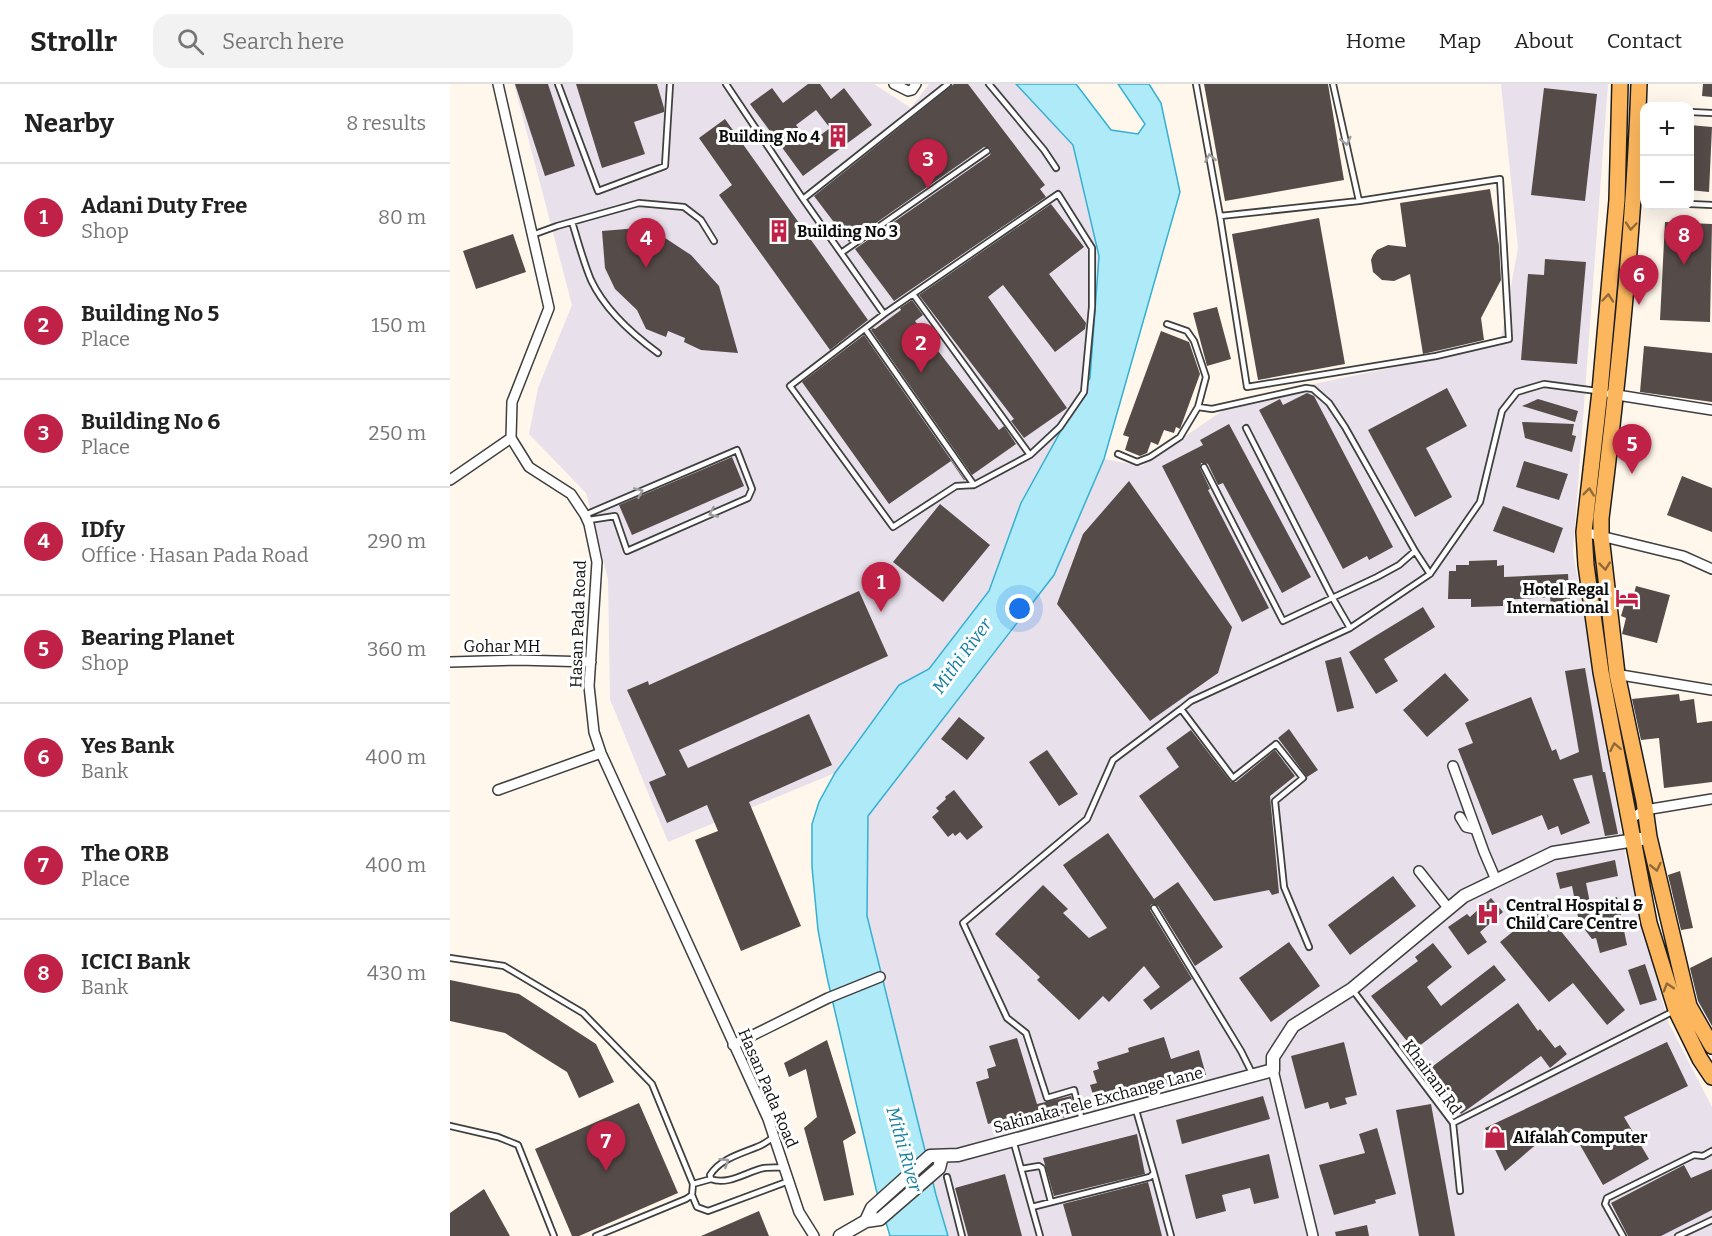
<!DOCTYPE html>
<meta charset="utf-8">
<style>
:root{--surface:#fff;--page:#f2f2f2;--text:#222;--muted:#767676;--line:#e0e0e0;--accent:#bf2147}
body{margin:0;font-family:Bitter,serif;background:var(--page);color:var(--text)}
.controls{position:absolute;right:18px;top:18px;display:grid;overflow:hidden;border-radius:12px;box-shadow:0 6px 24px #0002}
.controls button{width:54px;height:54px;display:grid;place-items:center;padding:0;border:0;border-bottom:2px solid var(--line);background:var(--surface);color:var(--text);font:30px sans-serif}
.you{position:absolute;left:570px;top:525px;width:21px;height:21px;margin:-15px;border:4px solid #fff;border-radius:50%;background:#1a73e8;box-shadow:0 0 0 9px #1a73e833}
.badge{display:grid;place-items:center;width:39px;height:39px;border-radius:50%;background:var(--accent);color:#fff;font-size:20px;font-weight:700}
.pin{position:absolute;translate:-50% -50px;filter:drop-shadow(0 2px 3px #0008)}
.pin::after{content:'';position:absolute;top:32px;width:21px;height:18px;background:inherit;clip-path:polygon(0 0,100% 0,50% 100%)}
.list{margin:0;padding:0;list-style:none}
h2{display:flex;justify-content:space-between;align-items:center;height:78px;margin:0;padding:0 24px;font-size:26px}
h2 small{font-size:20px;font-weight:400;color:var(--muted)}
.list li{display:grid;grid-template-columns:39px 1fr auto;gap:18px;align-items:center;box-sizing:border-box;height:108px;padding:0 24px;border-top:2px solid var(--line)}
.list b{display:block;font-size:22px;white-space:nowrap}
.list p{margin:0;font-size:20px;white-space:nowrap;color:var(--muted)}
.list em{font-size:20px;font-style:normal;color:var(--muted)}
.icon{flex:none;width:33px;height:33px;fill:none;stroke:currentColor;stroke-width:2;stroke-linecap:round;stroke-linejoin:round}
.map{position:relative;flex:none;width:1262px;height:1152px;overflow:hidden}
header{display:flex;align-items:center;gap:36px;box-sizing:border-box;height:84px;padding:0 30px;background:var(--surface);border-bottom:2px solid var(--line)}
header strong{font-size:28px}
nav{display:flex;gap:33px;margin-inline-start:auto;font-size:21px}
.search{width:420px;height:54px;background:var(--page);display:flex;align-items:center;gap:15px;box-sizing:border-box;padding:0 21px;border-radius:18px;color:var(--muted);font-size:22px}
main{display:flex}
aside{flex:1;background:var(--surface)}
.map>svg:first-child{display:block}
</style>
<header>
<strong>Strollr</strong>
<div class="search"><svg class="icon" aria-label="search" viewBox="0 0 24 24"><circle cx="10" cy="10" r="6"/><path d="M15 15l6 6"/></svg>Search here</div>
<nav><a>Home</a><a>Map</a><a>About</a><a>Contact</a></nav>
</header>
<main>
<aside>
<h2>Nearby<small>8 results</small></h2>
<ul class="list">
<li><span class="badge">1</span><div><b>Adani Duty Free</b><p>Shop</p></div><em>80 m</em></li>
<li><span class="badge">2</span><div><b>Building No 5</b><p>Place</p></div><em>150 m</em></li>
<li><span class="badge">3</span><div><b>Building No 6</b><p>Place</p></div><em>250 m</em></li>
<li><span class="badge">4</span><div><b>IDfy</b><p>Office · Hasan Pada Road</p></div><em>290 m</em></li>
<li><span class="badge">5</span><div><b>Bearing Planet</b><p>Shop</p></div><em>360 m</em></li>
<li><span class="badge">6</span><div><b>Yes Bank</b><p>Bank</p></div><em>400 m</em></li>
<li><span class="badge">7</span><div><b>The ORB</b><p>Place</p></div><em>400 m</em></li>
<li><span class="badge">8</span><div><b>ICICI Bank</b><p>Bank</p></div><em>430 m</em></li>
</ul>
</aside>
<div class="map">
<svg width="1262" height="1152" viewBox="0 0 1262 1152">
<rect width="100%" height="100%" fill="#fff7eb"/>
<path fill="#e8e0eb" d="M64,0H424L461,24L479,0H566L623,61L649,172L640,294L571,419L539,507L479,585L449,601L385,689L218,758L160,615L158,495L136,409L79,350L88,304L122,221Z
M1051,0H1158L1123,468L1175,770L1218,938L1262,1023V1152H498L486,1111L417,832L418,732L604,491L654,375L692,382L788,316L1050,261L1068,164Z"/>
<path fill="#afeaf8" stroke="#34b0d0" stroke-width="1.5" d="M566,0H626L661,46L688,50L695,40L668,0H699L711,19L730,108L654,375L604,491L418,732L417,832L486,1111L498,1152H440L426,1105L377,893L368,846L362,783V740L369,718L385,689L449,601L479,585L539,507L571,419L640,294L649,172L623,61Z"/>
<path fill="#554b48" fill-rule="evenodd" d="M65,0H98L125,82L95,92Z
M126,0H207L214,24V28L184,38L195,70L152,84Z
M358,0H370L381,15L394,4L422,41L353,92L300,20L322,4L333,19ZM366,26L380,44L360,59L346,41Z
M504,0H518L595,101L590,105L596,113L444,217L405,165L540,71L541,67L540,64L534,63L399,158L364,112Z
M754,0H878L894,96L775,117Z
M1253,0H1262V13L1252,12Z
M1094,4L1147,10L1135,117L1081,111Z
M275,35L418,236L380,266L269,111L282,101L249,54Z
M1239,41L1262,43L1259,108L1239,106Z
M1040,105L1049,162L1051,196L1031,234L1034,256L973,270L960,190L944,197L932,196L923,188L921,176L923,171L927,166L938,161L956,163L950,119Z
M601,120L634,163L599,190L636,239L635,245L605,268L553,201L538,213L617,324L574,354L561,337L564,335L469,211Z
M869,134L895,280L808,296L782,150Z
M1215,138L1262,140L1260,238L1210,236Z
M188,144L212,152L241,171L269,202L288,269L251,266L234,258L235,254L218,247L216,253L196,245L187,226L165,205L155,184L152,147Z
M63,150L76,188L26,205L13,167Z
M1095,175L1136,178L1127,280L1071,276L1078,190L1094,191Z
M462,216L473,231L465,237L549,346L554,342L566,360L522,391L421,246L423,244L425,245L451,226L450,224Z
M767,223L781,275L757,282L743,229Z
M711,247L739,258L750,290L730,345L726,343L724,349L714,346L708,361L701,358L697,369L690,372L675,366L679,353L673,351Z
M414,251L515,396H514L501,377L439,420L352,298Z
M1194,262L1262,269V318L1190,308Z
M997,304L1017,342L976,364L1002,413L965,433L918,346Z
M857,309L864,312L943,463L919,476L917,472L893,485L809,326L830,315L833,321Z
M1088,315L1128,327L1125,338L1072,322Z
M1072,338L1124,340L1122,351L1126,352L1122,368L1075,354Z
M779,340L861,493L832,509L773,399L768,401L758,380L755,379H751L750,384L760,405L758,406L819,524L792,538L712,382L753,361L750,356Z
M282,373L294,402L182,451L169,421Z
M1074,377L1118,390L1109,416L1066,403Z
M1232,392L1262,404V448L1217,431Z
M679,397L782,543L768,589L700,637L607,520L633,450Z
M490,420L540,461L493,518L443,478Z
M1053,422L1113,444L1104,469L1043,447Z
M1047,476V482L1054,481V493L1118,490L1120,521L1101,522L1100,513L1053,516V522L1021,523V515H998L999,487H1006V481H1019V477Z
M1186,502L1220,511L1207,559L1172,550L1176,534L1171,532L1177,512L1183,513Z
M409,507L438,572L229,666L238,684L359,630L382,681L299,718L351,842L291,867L245,756L268,747L257,721L217,739L199,698L216,691L177,606L198,597L199,601Z
M973,523L985,543L934,575L948,597L926,610L899,568Z
M891,573L904,624L887,628L875,577Z
M1135,584L1153,688H1155L1168,750L1155,752L1142,691L1123,695L1140,739L1111,751L1108,742L1098,746L1092,731L1042,751L1008,665L1023,659L1015,639L1081,613L1102,667L1106,665L1110,676L1129,668L1115,587Z
M995,589L1019,616L977,653L953,626Z
M1229,610L1230,617L1244,615L1247,639L1262,637V698L1214,704L1209,654L1191,656L1182,615Z
M509,633L535,654L517,676L491,655Z
M839,645L868,686L857,693L828,654Z
M741,646L781,698H786L825,666L845,692L820,712L829,809L822,811L819,806L764,817L689,712L729,683L716,664Z
M597,666L628,710L609,722L579,678Z
M504,706L533,743L517,756L510,748L505,752L503,749L498,753L482,733L489,727L486,724L496,715L495,713Z
M658,749L704,815L728,798L773,863L745,882L708,822L702,820L700,822V826L742,895L701,926L693,916L710,903L694,882L659,918L653,912L629,936L587,896L590,893L545,850L593,801L618,825L613,829L639,854L657,844L613,781Z
M1165,776L1168,792L1136,799L1140,819L1167,813L1177,861L1150,869L1146,854L1142,855L1129,838L1122,802L1110,805L1106,789Z
M1230,787L1243,844L1231,846L1218,791Z
M943,792L966,822L900,871L878,841Z
M1041,814L1053,828L1030,848L1037,858L1018,871L998,843L1017,830L1020,833Z
M1092,824L1175,926L1157,941L1123,899L1099,918L1050,858Z
M839,858L870,902L821,938L789,894Z
M983,859L1002,883L977,903L991,922L1044,881L1056,896L964,966L921,912L968,877L965,873Z
M1262,873V942L1248,917L1240,884Z
M1195,880L1207,916L1190,921L1178,886Z
M0,896L69,910L146,960L164,998L129,1014L117,988L55,949L0,937Z
M1068,919L1088,947L1090,945L1105,964L1110,961L1117,970L1100,984L1091,972L1011,1030L979,985Z
M714,953L721,975L749,966L756,991L711,1005L710,1000L646,1020L640,1001L647,999L643,987L649,985L647,978L679,968L678,964Z
M567,954L587,1020L621,1012L626,1030L570,1046L569,1043L551,1048L548,1037L538,1040L526,998L539,994L537,985L546,982L539,962Z
M377,956L406,1049L393,1057L404,1111L374,1117L354,1044L367,1033L356,985L339,993L334,979Z
M894,958L907,1011L895,1014L897,1020L880,1025L878,1018L855,1025L841,972Z
M1217,958L1238,1002L1174,1033L1199,1075L1153,1101L1122,1047L1114,1052L1108,1042L1055,1087L1035,1044Z
M813,1012L820,1035L732,1060L726,1036Z
M189,1019L228,1109L129,1152H122L85,1065Z
M981,1020L1005,1152H969L946,1026Z
M927,1044L946,1110L925,1116L926,1119L884,1131L869,1081L915,1069L909,1050Z
M687,1050L695,1090L604,1112L593,1074Z
M819,1070L829,1114L804,1120L800,1104L772,1111L776,1127L746,1135L735,1091Z
M1234,1081L1241,1094L1262,1085V1126L1211,1152H1178L1161,1119Z
M555,1090L572,1152H518L505,1104Z
M698,1098L712,1152H622L613,1120Z
M34,1105L60,1152H0V1129Z
M309,1127L319,1152H251Z
M917,1141L919,1152H886L885,1148Z"/>
<g fill="none" stroke-linecap="round" stroke-linejoin="round">
<g stroke="#3f3f3f" stroke-width="8">
<path id="service" d="M108,0L148,107L215,82L220,0
M276,0L353,115L434,230L608,110L642,164V223L634,308L610,343L580,371L524,401L506,402L443,443L340,302L434,230
M539,0L594,66L606,84
M746,0L770,132L797,303L986,272L1059,255L1050,95L909,117
M1240,28L1262,29
M353,115L498,0
M1240,120L1262,121
M770,132L909,117L883,0
M122,138C128,157 133,177 141,196C155,226 182,250 208,269
M82,151L107,142L189,119L234,123L251,136L264,157
M391,169L537,67
M463,210L580,371
M717,240L737,247L744,257L756,293L748,323L762,325L856,304L863,305L879,319L895,343L965,467L980,490
M415,245L524,401
M796,344L882,513L900,544
M668,370L687,378L700,373L730,353L748,323
M754,383L833,537L927,493L949,481L965,467
M135,431L287,366L302,405L298,414L177,467L165,432L139,436
M731,625L783,694L826,660L853,694L825,717L834,803L859,863
M704,824L791,967L803,991
M0,874L54,882L133,929L202,1000L243,1100L242,1111L236,1115L146,1152
M902,905L1003,1039L1010,1107
M632,1036L624,1006L597,1014L576,949L557,934L513,839L637,735L663,676L731,625L741,617L900,544L980,490L1030,418L1052,327L1067,308L1094,300L1147,307
M1003,1039L1222,928
M0,1042L48,1053L68,1061L104,1152
M324,1053C318,1057 313,1061 307,1063C290,1070 270,1075 260,1091L261,1095C278,1102 298,1087 314,1084C320,1083 328,1084 334,1083
M563,1056L590,1152
M571,1085L589,1082L592,1084L601,1118
M704,1089L721,1152
M497,1093L512,1152
M243,1100L261,1095
M242,1111L247,1123L258,1127L339,1097
M582,1123L700,1093L704,1089L686,1026
M1173,1152L1155,1120L1157,1114L1244,1071L1253,1072L1262,1067
M1228,1152L1262,1136"/>
</g>
<g stroke="#3f3f3f" stroke-width="12">
<path id="minor" d="M48,0L99,224L62,318L61,354L79,383L121,410L135,431L139,440L147,478L139,602L144,648L151,669L318,1035L349,1128L364,1152
M444,0L458,7L462,6L466,0
M1161,310L1262,326
M0,396L61,354
M1134,448L1233,472L1262,485
M0,578L68,576L141,578
M1165,590L1262,606
M1003,682L1034,768L1046,796
M48,706L151,669
M1010,733L1016,743L1025,745
M1180,735L1195,726L1262,715
M969,787L999,825
M283,961L378,914L430,893
M823,986L863,1152"/>
</g>
<g stroke="#3f3f3f" stroke-width="15">
<path id="tertiary" d="M416,1137L422,1124L480,1072L508,1071L823,986V973L843,942L902,905L1014,812L1103,769L1191,755
M390,1152L416,1137L430,1135L489,1084L492,1072"/>
</g>
<g stroke="#1d1d1d" stroke-width="18">
<path id="primary" d="M1170,0L1167,116L1150,307L1134,448L1136,481L1151,588L1199,839L1226,926L1250,975L1262,993
M1189,0C1184,145 1169,290 1151,434V452L1167,590L1194,717L1199,753L1239,922L1262,962"/>
</g>
<use href="#service" stroke="#fff" stroke-width="4.5"/>
<use href="#minor" stroke="#fff" stroke-width="9"/>
<use href="#tertiary" stroke="#fff" stroke-width="12"/>
<use href="#primary" stroke="#fcb75e" stroke-width="15"/>
</g>
<defs><path id="oneway-chevron" d="M-2-3.5L2.5 0L-2 3.5" fill="none" stroke-width="1.6" stroke-linecap="round" stroke-linejoin="round" transform="scale(1.5)"/></defs>
<g stroke="#9e9e9e">
<use href="#oneway-chevron" transform="translate(896 57) rotate(77)"/>
<use href="#oneway-chevron" transform="translate(760 74) rotate(-100)"/>
<use href="#oneway-chevron" transform="translate(189 408) rotate(-23)"/>
<use href="#oneway-chevron" transform="translate(263 429) rotate(156)"/>
<use href="#oneway-chevron" transform="translate(275 1078) rotate(-33)"/>
</g>
<g stroke="#906a39">
<use href="#oneway-chevron" transform="translate(1181 142) rotate(95)"/>
<use href="#oneway-chevron" transform="translate(1158 214) rotate(-85)"/>
<use href="#oneway-chevron" transform="translate(1139 408) rotate(-84)"/>
<use href="#oneway-chevron" transform="translate(1155 482) rotate(84)"/>
<use href="#oneway-chevron" transform="translate(1165 663) rotate(-101)"/>
<use href="#oneway-chevron" transform="translate(1206 783) rotate(77)"/>
<use href="#oneway-chevron" transform="translate(1218 903) rotate(-107)"/>
</g>
<defs>
<g id="building-bare" transform="scale(1.8)"><path d="M-4-6H4V6H1V3H-1V6H-4ZM-2.5-4.3h1.7v1.8h-1.7ZM.8-4.3h1.7v1.8H.8ZM-2.5-1h1.7V.8h-1.7ZM.8-1h1.7V.8H.8Z" fill="#bf2147" stroke="#fff" stroke-width="2.5" paint-order="stroke"/></g>
<g id="hotel-bare" transform="scale(1.8)"><path d="M-6-4.5h1.5V1H6V5H4.5V3h-9V5H-6ZM-4 0a1.8 1.8 0 1 1 3.6 0ZM.5 0V-2.5h3Q6-2.5 6 0Z" fill="#bf2147" stroke="#fff" stroke-width="2.5" paint-order="stroke"/></g>
<g id="hospital-bare" transform="scale(1.8)"><path d="M-5-5h3v3.5h4V-5h3V5h-3V1.5h-4V5h-3Z" fill="#bf2147" stroke="#fff" stroke-width="2.5" paint-order="stroke"/></g>
<g id="shop-bare" transform="scale(1.8)"><path d="M-5-2.5h2.3a2.7 3.5 0 0 1 5.4 0H5L5.5 6h-11ZM-1.5-2.5h3a1.5 2.3 0 0 0-3 0Z" fill="#bf2147" stroke="#fff" stroke-width="2.5" paint-order="stroke"/></g>
</defs>
<g fill-rule="evenodd">
<use href="#building-bare" x="388" y="52"/>
<use href="#building-bare" x="329" y="147"/>
<use href="#hotel-bare" x="1177" y="514"/>
<use href="#hospital-bare" x="1038" y="830"/>
<use href="#shop-bare" x="1045" y="1053"/>
</g>
<g text-anchor="middle" dominant-baseline="central" stroke-width="6" stroke-linejoin="round" paint-order="stroke">
<g font-size="16" font-weight="bold" fill="#0c0c0c" stroke="#fff" text-anchor="start">
<text x="370" y="52" text-anchor="end">Building No 4</text>
<text x="347" y="147">Building No 3</text>
<text x="1159" y="505" text-anchor="end">Hotel Regal<tspan x="1159" dy="18">International</tspan></text>
<text x="1056" y="821">Central Hospital &amp;<tspan x="1056" dy="18">Child Care Centre</tspan></text>
<text x="1063" y="1053">Alfalah Computer</text>
</g>
<g font-size="16" fill="#0c0c0c" stroke="#fff">
<text transform="translate(128 540) rotate(-88)">Hasan Pada Road</text>
<text x="52" y="562">Gohar MH</text>
<text transform="translate(982 993) rotate(54)">Khairani Rd</text>
<text transform="translate(318 1004) rotate(67)">Hasan Pada Road</text>
<text transform="translate(648 1016) rotate(-15)">Sakinaka Tele Exchange Lane</text>
</g>
<g font-size="18" font-style="italic" fill="#137ea0" stroke="#fff">
<text transform="translate(512 572) rotate(-54)">Mithi River</text>
<text transform="translate(454 1065) rotate(74)">Mithi River</text>
</g>
</g>
</svg>
<div class="controls">
<button>+</button>
<button>−</button>
</div>
<div class="you"></div>
<div class="pin badge" style="left:431px;top:528px">1</div>
<div class="pin badge" style="left:471px;top:289px">2</div>
<div class="pin badge" style="left:478px;top:105px">3</div>
<div class="pin badge" style="left:196px;top:184px">4</div>
<div class="pin badge" style="left:1182px;top:390px">5</div>
<div class="pin badge" style="left:1189px;top:221px">6</div>
<div class="pin badge" style="left:156px;top:1087px">7</div>
<div class="pin badge" style="left:1234px;top:181px">8</div>
</div>
</main>
